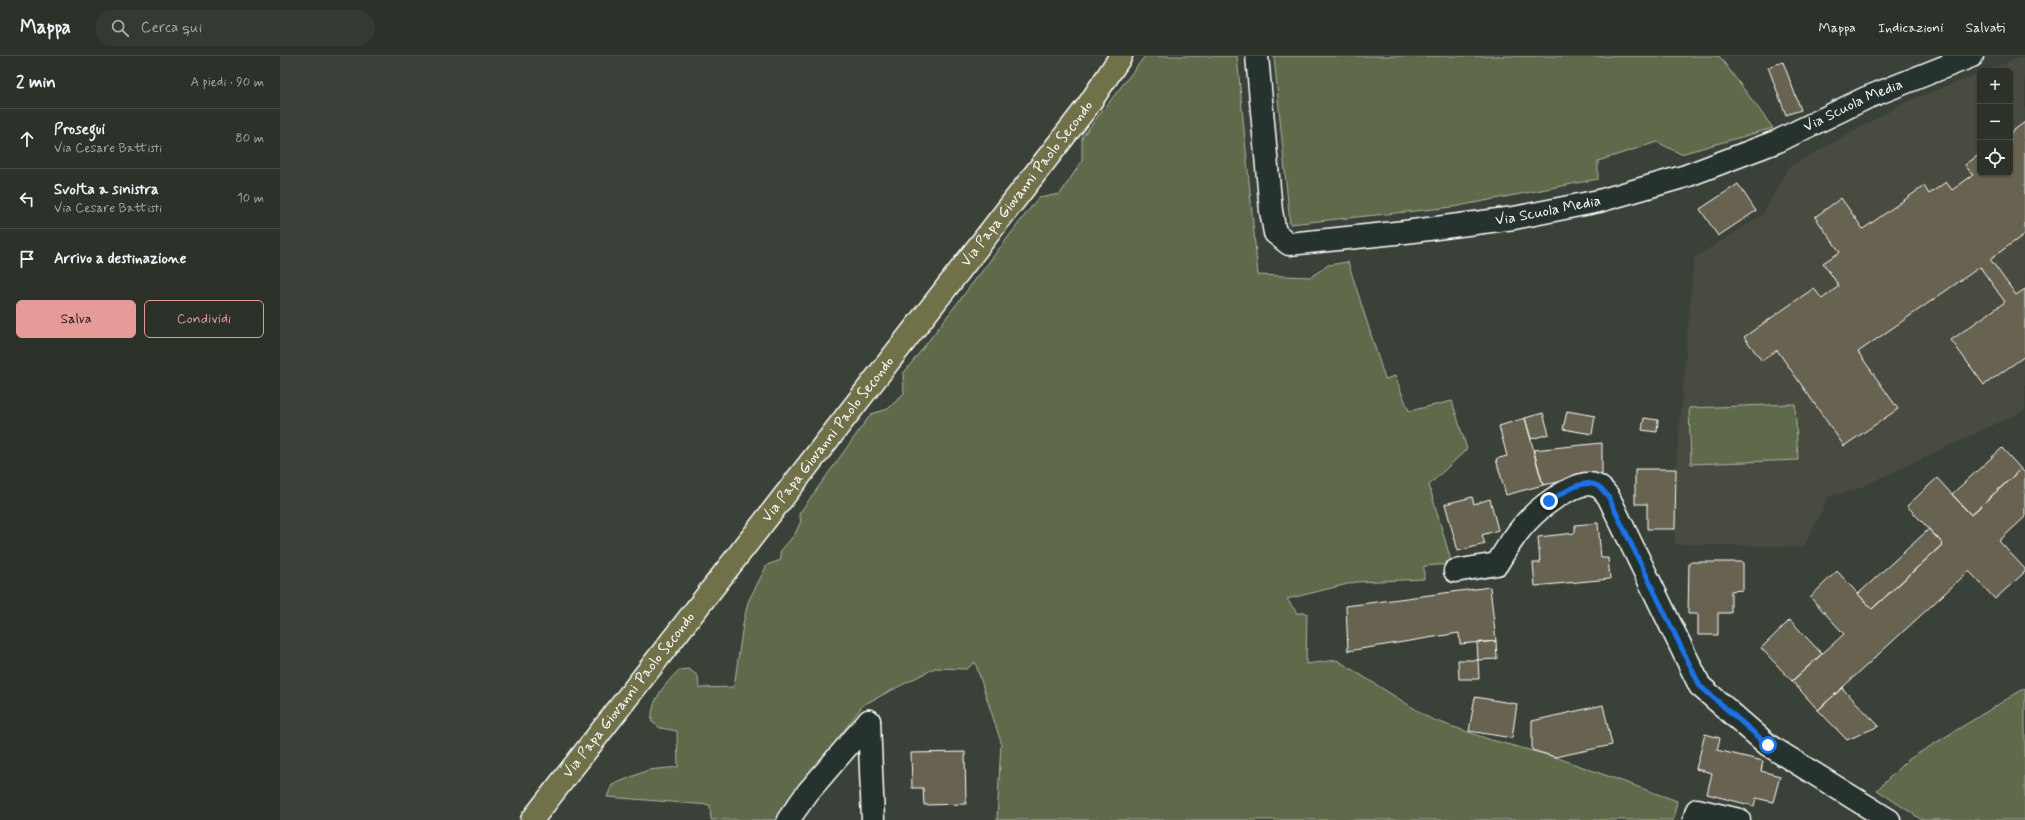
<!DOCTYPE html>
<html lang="it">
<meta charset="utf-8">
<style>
:root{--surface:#2c312a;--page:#343932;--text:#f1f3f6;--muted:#a6a9a8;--line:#484c47;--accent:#e69b98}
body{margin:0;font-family:Mynerve,sans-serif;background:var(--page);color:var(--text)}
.controls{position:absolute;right:12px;top:12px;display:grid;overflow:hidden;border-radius:6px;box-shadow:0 1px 3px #0004}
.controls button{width:36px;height:36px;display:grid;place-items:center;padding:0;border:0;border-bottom:1px solid var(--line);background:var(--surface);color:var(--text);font:20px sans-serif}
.stop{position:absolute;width:12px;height:12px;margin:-9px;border:3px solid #1a73e8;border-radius:50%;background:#fff}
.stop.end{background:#1a73e8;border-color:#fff;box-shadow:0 1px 4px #0008}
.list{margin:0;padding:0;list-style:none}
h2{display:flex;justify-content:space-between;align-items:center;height:52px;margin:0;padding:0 16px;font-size:17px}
h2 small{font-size:13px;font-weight:400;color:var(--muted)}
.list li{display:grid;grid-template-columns:26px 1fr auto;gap:12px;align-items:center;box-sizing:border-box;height:60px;padding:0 16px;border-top:1px solid var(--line)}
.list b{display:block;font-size:15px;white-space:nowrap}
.list p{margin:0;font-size:13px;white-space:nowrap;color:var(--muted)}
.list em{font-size:13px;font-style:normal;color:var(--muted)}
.actions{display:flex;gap:8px;padding:12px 16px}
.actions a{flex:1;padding:9px 0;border:1px solid var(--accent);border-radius:6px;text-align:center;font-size:14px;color:var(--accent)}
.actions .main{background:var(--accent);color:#111}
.icon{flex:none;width:22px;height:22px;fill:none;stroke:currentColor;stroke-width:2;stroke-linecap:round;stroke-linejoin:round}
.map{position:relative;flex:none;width:1745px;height:764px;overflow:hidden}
header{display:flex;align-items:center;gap:24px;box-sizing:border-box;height:56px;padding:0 20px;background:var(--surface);border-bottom:1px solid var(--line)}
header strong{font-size:19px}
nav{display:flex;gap:22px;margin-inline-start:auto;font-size:14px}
.search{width:280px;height:36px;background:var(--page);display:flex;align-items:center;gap:10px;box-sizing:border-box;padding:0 14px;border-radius:22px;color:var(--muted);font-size:15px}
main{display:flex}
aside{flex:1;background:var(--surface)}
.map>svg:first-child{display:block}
</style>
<header>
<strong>Mappa</strong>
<div class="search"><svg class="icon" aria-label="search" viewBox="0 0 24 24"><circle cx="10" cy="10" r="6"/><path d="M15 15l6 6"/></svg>Cerca qui</div>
<nav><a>Mappa</a><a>Indicazioni</a><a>Salvati</a></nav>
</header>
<main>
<aside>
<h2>2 min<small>A piedi · 90 m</small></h2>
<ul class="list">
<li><svg class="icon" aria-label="ahead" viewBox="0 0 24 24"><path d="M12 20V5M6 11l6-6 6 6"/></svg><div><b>Prosegui</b><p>Via Cesare Battisti</p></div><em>80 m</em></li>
<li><svg class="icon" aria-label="left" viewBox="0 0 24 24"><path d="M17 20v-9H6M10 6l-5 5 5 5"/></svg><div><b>Svolta a sinistra</b><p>Via Cesare Battisti</p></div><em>10 m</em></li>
<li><svg class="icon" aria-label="arrive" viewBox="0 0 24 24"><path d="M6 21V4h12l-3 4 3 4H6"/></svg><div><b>Arrivo a destinazione</b></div></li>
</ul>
<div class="actions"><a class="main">Salva</a><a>Condividi</a></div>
</aside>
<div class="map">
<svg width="1745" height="764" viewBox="0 0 1745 764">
<rect width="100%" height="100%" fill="#3a4138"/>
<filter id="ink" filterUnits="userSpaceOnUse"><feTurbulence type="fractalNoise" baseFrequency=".025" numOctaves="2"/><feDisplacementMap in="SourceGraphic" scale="8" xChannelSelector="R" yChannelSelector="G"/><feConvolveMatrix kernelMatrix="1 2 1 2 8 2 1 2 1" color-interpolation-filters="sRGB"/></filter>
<g filter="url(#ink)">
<path fill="#484b40" d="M1745,0V354L1573,435L1549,440L1524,491L1394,488L1396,413L1414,202L1482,159L1509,111L1626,46L1700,17V117H1730V15H1704Z"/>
<path fill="#5e6a4c" stroke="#aeb4a6" d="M865,0H957L978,219L1031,221L1048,209L1068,206L1105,323L1115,320L1129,355L1172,345L1187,393L1149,429L1172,508L1144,510V523L1076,526L1007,543L1017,557H1027L1026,608L1057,604L1151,663L1208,683L1275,701L1397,745L1393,764H717L721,686L695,606L687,613L655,612L583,649L497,764H431L430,749L327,741L332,729L368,714L398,711L397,675L380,672L372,666C370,645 385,628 399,614L409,613L418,620L419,632L454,631L463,568L468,546L487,509L501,504L500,496L515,478L521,465L519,458L591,358L608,353L624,337L623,318L758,142L780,138L802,105V81Z
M994,0H1439L1493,72L1401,98L1377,86L1318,105V123L1173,151L1010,168Z
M1515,348L1518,404L1411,408L1409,352Z
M1745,632V764H1642L1597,734L1626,705Z"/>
<path fill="#686251" stroke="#fff" d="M1503,6L1521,54L1506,59L1488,11Z
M1745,66V178L1710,203L1736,239L1745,233V300L1704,329L1671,284L1725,246L1700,211L1578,296L1618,353L1564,390L1497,294L1482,305L1464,281L1534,232L1542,243L1559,230L1543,207L1560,196L1535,161L1561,142L1583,173L1644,130L1649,138L1666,126L1672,134L1693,119L1685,109L1700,98V117H1730V77Z
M1458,128L1476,155L1438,180L1420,153Z
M1287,355L1315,360L1312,378L1283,373Z
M1263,357L1269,378L1251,383L1245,362Z
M1245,362L1263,429L1226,439L1216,403L1227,400L1219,370Z
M1364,362L1378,364L1377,376L1362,374Z
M1322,387V418L1263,429L1253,394Z
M1722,392L1741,413L1691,459L1672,438Z
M1355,413H1396L1395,473H1367V448H1355Z
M1741,413L1745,417V461L1719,485L1745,513V516L1715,543L1689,515L1538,654L1512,625L1564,578L1530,541L1557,515L1592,553L1663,488L1627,450L1657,422L1691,459Z
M1192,441L1194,448L1210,443L1218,474L1202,479L1205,488L1178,495L1165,448Z
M1318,467L1321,502H1328L1330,523L1255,530L1253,507H1260L1258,481L1295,477V469Z
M1649,473L1663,488L1592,553L1578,538Z
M1409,506H1463V534L1451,535V557H1438V579H1418V558H1408Z
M1210,531L1216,585L1180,588L1179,577L1068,595L1066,550Z
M1510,564L1542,598L1512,625L1481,592Z
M1216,585L1217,603L1198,604L1197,587Z
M1178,604H1198L1199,623H1179Z
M1562,632L1599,670L1567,684L1538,654Z
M1195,641L1237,648L1232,682L1189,675Z
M1323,649L1332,689L1275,701L1252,694V665Z
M1425,678L1440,682L1437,694L1483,705L1481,715L1500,720L1493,746L1476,742L1474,750L1427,738L1432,717L1416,713Z
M685,696L686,748L644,749L643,732H632L631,697Z"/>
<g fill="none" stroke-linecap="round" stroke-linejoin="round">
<g stroke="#fff" stroke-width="25">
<g id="minor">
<path id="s1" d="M977,0L991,155L995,177L1009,188L1125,176L1234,162L1319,145L1406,120L1498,85L1586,42L1692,0"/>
<path d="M1175,515L1217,508C1236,476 1252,454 1285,436C1295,431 1306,425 1317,430C1321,431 1325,437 1328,440L1420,630L1488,689L1609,764"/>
<path d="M589,665L593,764"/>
<path d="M508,764L528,736L589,665"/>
<path d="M1414,764L1417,754L1459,764"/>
</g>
</g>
<g stroke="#fff" stroke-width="25">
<g id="major">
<path id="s2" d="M252,764L807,51L841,0"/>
</g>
</g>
<use href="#minor" stroke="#26332d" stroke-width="22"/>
<use href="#major" stroke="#70704a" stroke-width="22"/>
</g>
</g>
<g fill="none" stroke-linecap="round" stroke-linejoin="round" filter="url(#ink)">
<path stroke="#1a73e8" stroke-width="5" d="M1269,445C1282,438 1305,420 1319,431C1322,433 1325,437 1328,440L1420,630L1488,689"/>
</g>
<g text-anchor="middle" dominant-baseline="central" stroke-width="3" stroke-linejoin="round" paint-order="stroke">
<g font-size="15" fill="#fff" stroke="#26332d">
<text stroke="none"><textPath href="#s1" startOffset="781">Via Scuola Media</textPath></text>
<text stroke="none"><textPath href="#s2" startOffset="806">Via Papa Giovanni Paolo Secondo</textPath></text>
<text stroke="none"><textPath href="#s1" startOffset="457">Via Scuola Media</textPath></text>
<text stroke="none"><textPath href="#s2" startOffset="482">Via Papa Giovanni Paolo Secondo</textPath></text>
<text stroke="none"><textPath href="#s2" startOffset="158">Via Papa Giovanni Paolo Secondo</textPath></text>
</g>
</g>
</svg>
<div class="controls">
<button>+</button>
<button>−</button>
<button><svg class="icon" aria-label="locate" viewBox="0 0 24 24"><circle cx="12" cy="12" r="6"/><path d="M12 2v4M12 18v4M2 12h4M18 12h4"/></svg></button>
</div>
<div class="stop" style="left:1488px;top:689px"></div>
<div class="stop end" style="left:1269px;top:445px"></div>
</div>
</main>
